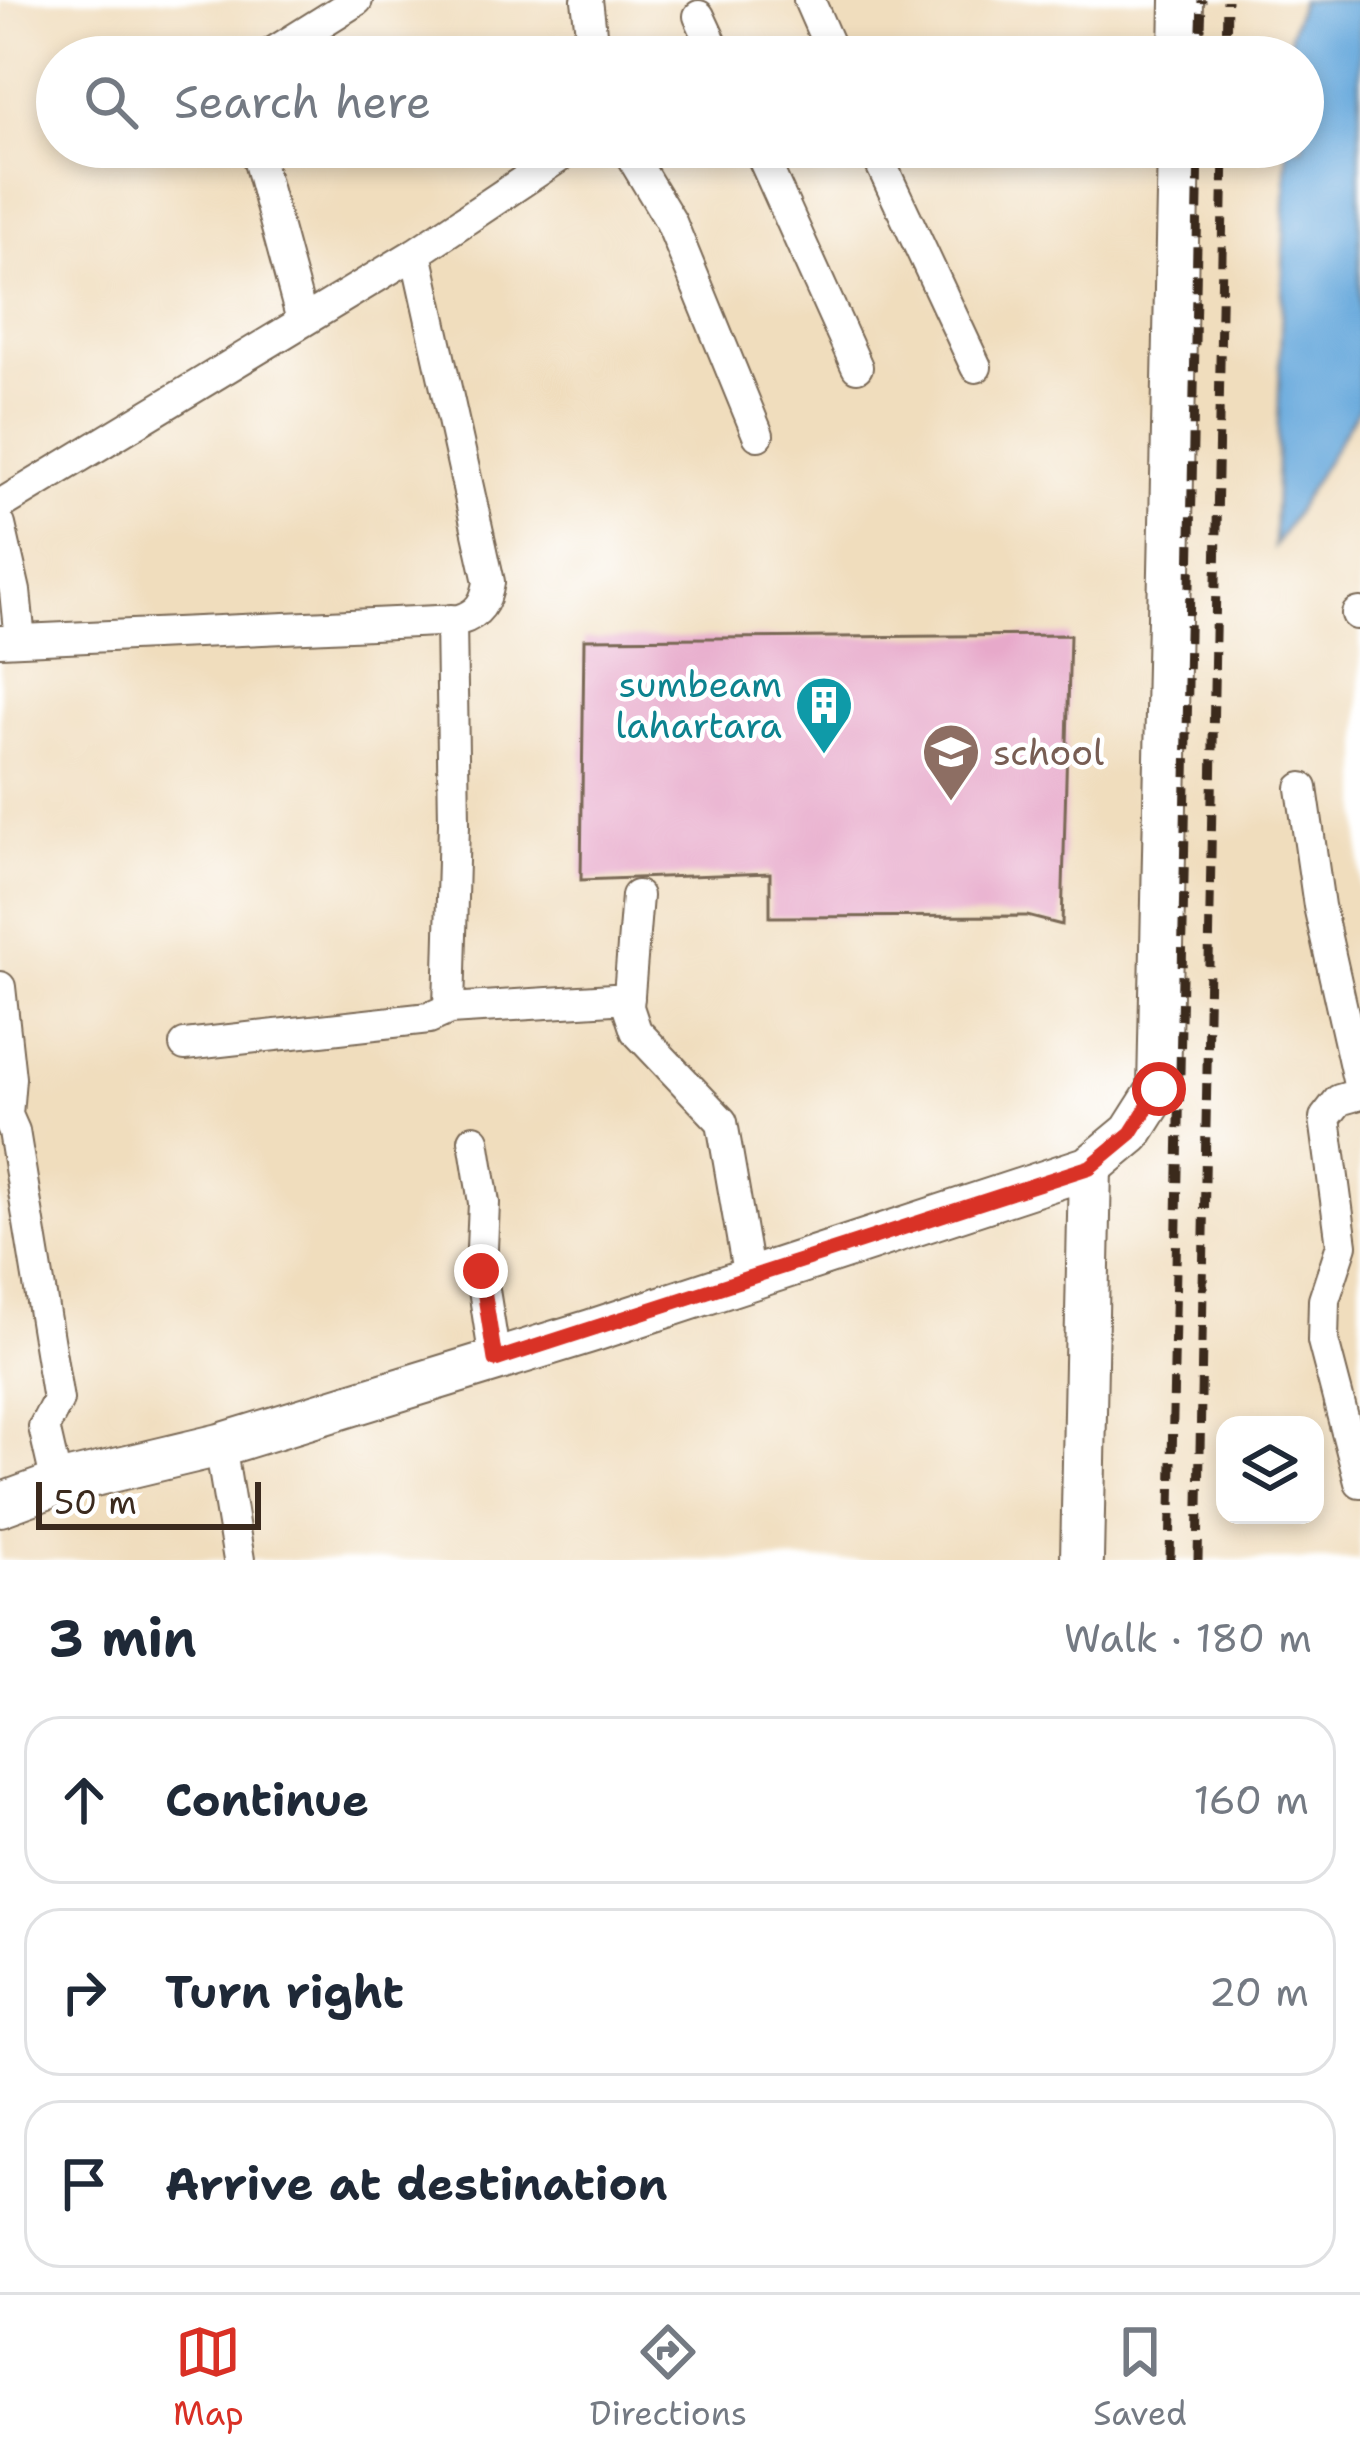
<!DOCTYPE html>
<meta charset="utf-8">
<style>
:root{--surface:#fff;--page:#f2f2f3;--text:#1f2937;--muted:#747a83;--line:#e0e1e3;--accent:#d93025}
body{margin:0;font-family:"Shantell Sans",sans-serif;background:var(--page);color:var(--text)}
.controls{position:absolute;right:36px;bottom:36px;display:grid;overflow:hidden;border-radius:24px;box-shadow:0 6px 18px #0003}
.controls button{width:108px;height:108px;display:grid;place-items:center;padding:0;border:0;border-bottom:3px solid var(--line);background:var(--surface);color:var(--text);font:60px sans-serif}
.scale{position:absolute;left:36px;bottom:30px;width:225px;box-sizing:border-box;padding-left:12px;border:6px solid #3b2a1e;border-top:0;font-size:33px;line-height:42px;white-space:nowrap;color:#3b2a1e;-webkit-text-stroke:9px #fff;paint-order:stroke}
.stop{position:absolute;width:36px;height:36px;margin:-27px;border:9px solid #d93025;border-radius:50%;background:#fff}
.stop.end{background:#d93025;border-color:#fff;box-shadow:0 3px 12px #0008}
.list{margin:0;padding:0;list-style:none}
h2{display:flex;justify-content:space-between;align-items:center;height:156px;margin:0;padding:0 48px;font-size:51px}
h2 small{font-size:39px;font-weight:400;color:var(--muted)}
.list li{display:grid;grid-template-columns:78px 1fr auto;gap:36px;align-items:center;box-sizing:border-box;height:168px;margin:0 24px 24px;padding:0 24px;border:3px solid var(--line);border-radius:36px}
.list b{display:block;font-size:45px;white-space:nowrap}
.list em{font-size:39px;font-style:normal;color:var(--muted)}
.icon{flex:none;width:66px;height:66px;fill:none;stroke:currentColor;stroke-width:2;stroke-linecap:round;stroke-linejoin:round}
.map{position:relative;flex:none;width:1360px;height:1560px;overflow:hidden}
.search{position:absolute;background:var(--surface);box-shadow:0 6px 18px #0003;left:36px;right:36px;top:36px;height:132px;display:flex;align-items:center;gap:30px;box-sizing:border-box;padding:0 42px;border-radius:66px;color:var(--muted);font-size:45px}
.sheet{height:732px;background:var(--surface)}
nav{display:flex;justify-content:space-around;align-items:center;box-sizing:border-box;height:168px;border-top:3px solid var(--line);background:var(--surface);font-size:33px;color:var(--muted)}
nav a{display:grid;justify-items:center;gap:6px}
nav .on{color:var(--accent)}
.map>svg:first-child{display:block}
</style>
<div class="map">
<svg width="1360" height="1560" viewBox="0 0 1360 1560">
<rect width="100%" height="100%" fill="#fff"/>
<filter id="ink" filterUnits="userSpaceOnUse"><feTurbulence type="fractalNoise" baseFrequency=".00833" numOctaves="2"/><feDisplacementMap in="SourceGraphic" scale="24" xChannelSelector="R" yChannelSelector="G"/><feConvolveMatrix kernelMatrix="1 2 1 2 8 2 1 2 1" color-interpolation-filters="sRGB"/></filter>
<filter id="wash" filterUnits="userSpaceOnUse"><feTurbulence type="fractalNoise" baseFrequency=".004" numOctaves="4" result="noise"/><feDisplacementMap in="SourceGraphic" scale="48" xChannelSelector="R" yChannelSelector="G"/><feGaussianBlur stdDeviation="2.7" result="paint"/><feColorMatrix in="noise" values="0 0 0 0 0 0 0 0 0 0 0 0 0 0 0 0 0 1.4 0 .05"/><feComposite in="paint" operator="in"/></filter>
<g filter="url(#wash)">
<rect width="100%" height="100%" fill="#f0ddbd"/>
<path fill="#68a9dc" stroke="#526a7d" stroke-width="3" d="M1301,0H1360V406L1274,547L1287,147H1303V57H1290V34Z"/>
<g id="blocks">
<path fill="#e7a9ca" d="M1070,635L1062,925L1027,916L770,917V873L581,880L584,639Z"/>
</g>
</g>
<g filter="url(#ink)">
<use href="#blocks" fill-opacity="0" stroke="#7a6956" stroke-width="3"/>
<g fill="none" stroke-linecap="round" stroke-linejoin="round">
<g stroke="#7a6956" stroke-width="34">
<path id="street" d="M587,0L594,57
M809,0L834,57
M699,16L718,57
M266,57L357,0
M255,147L302,320
M626,147L671,222L758,435
M758,147L857,367
M873,147L976,367
M0,505L416,253L574,147
M0,525L15,591L20,640
M1357,614L1360,613
M0,641L459,620C479,614 486,602 489,582L416,253
M1302,788L1319,906L1360,1089
M637,896L628,1007L636,1031L722,1122L749,1278
M0,987L10,1078L7,1115
M449,1009L629,998
M185,1045L429,1018L449,1009L454,823L451,620
M1360,1094L1339,1100L1325,1118L1342,1245L1324,1300L1323,1341L1360,1482
M0,1114L7,1115L14,1131L58,1400L44,1427L57,1484
M474,1140L484,1203L481,1271L495,1360
M220,1445L239,1560"/>
</g>
<g stroke="#7a6956" stroke-width="46">
<path id="secondary" d="M1181,57L1182,0
M0,1505L57,1484L220,1445L591,1331L1090,1167L1131,1133L1159,1089L1179,147
M1082,1560L1090,1167"/>
</g>
<use href="#street" stroke="#fff" stroke-width="30"/>
<use href="#secondary" stroke="#fff" stroke-width="42"/>
<path stroke="#3b2a1e" stroke-width="9" stroke-dasharray="18 9" stroke-linecap="butt" d="M1200,57L1202,0
M1226,57L1227,0
M1170,1560L1199,147
M1198,1560L1224,147"/>
</g>
</g>
<g fill="none" stroke-linecap="round" stroke-linejoin="round" filter="url(#ink)">
<path stroke="#d93025" stroke-width="15" d="M481,1271L495,1360L1090,1167L1131,1133L1159,1089"/>
</g>
<defs>
<g id="building-pin" transform="scale(3)"><path d="M0 17L-7.5 6A9.5 9.5 0 1 1 7.5 6Z" fill="#0f9aa8" stroke="#fff"/><path d="M-4-6H4V6H1V3H-1V6H-4ZM-2.5-4.3h1.7v1.8h-1.7ZM.8-4.3h1.7v1.8H.8ZM-2.5-1h1.7V.8h-1.7ZM.8-1h1.7V.8H.8Z" fill="#fff"/></g>
<g id="university-pin" transform="scale(3)"><path d="M0 17L-7.5 6A9.5 9.5 0 1 1 7.5 6Z" fill="#8d6e63" stroke="#fff"/><path d="M0-5L7-2L0 1L-7-2ZM-4 1L0 2.5L4 1V4Q0 6-4 4Z" fill="#fff"/></g>
</defs>
<g fill-rule="evenodd">
<use href="#building-pin" x="824" y="705"/>
<use href="#university-pin" x="951" y="752"/>
</g>
<g text-anchor="middle" dominant-baseline="central" stroke-width="9" stroke-linejoin="round" paint-order="stroke">
<g font-size="36" fill="#0d838f" stroke="#fff" text-anchor="end">
<text x="782" y="684">sumbeam<tspan x="782" dy="41">lahartara</tspan></text>
</g>
<g font-size="36" fill="#785e54" stroke="#fff" text-anchor="start">
<text x="993" y="752">school</text>
</g>
</g>
</svg>
<div class="controls">
<button><svg class="icon" aria-label="layers" viewBox="0 0 24 24"><path d="M12 4l9 5-9 5-9-5zM3 14l9 5 9-5"/></svg></button>
</div>
<div class="scale">50 m</div>
<div class="stop" style="left:1159px;top:1089px"></div>
<div class="stop end" style="left:481px;top:1271px"></div>
<div class="search"><svg class="icon" aria-label="search" viewBox="0 0 24 24"><circle cx="10" cy="10" r="6"/><path d="M15 15l6 6"/></svg>Search here</div>
</div>
<section class="sheet">
<h2>3 min<small>Walk · 180 m</small></h2>
<ul class="list">
<li><svg class="icon" aria-label="ahead" viewBox="0 0 24 24"><path d="M12 20V5M6 11l6-6 6 6"/></svg><div><b>Continue</b></div><em>160 m</em></li>
<li><svg class="icon" aria-label="right" viewBox="0 0 24 24"><path d="M7 20v-9h11M14 6l5 5-5 5"/></svg><div><b>Turn right</b></div><em>20 m</em></li>
<li><svg class="icon" aria-label="arrive" viewBox="0 0 24 24"><path d="M6 21V4h12l-3 4 3 4H6"/></svg><div><b>Arrive at destination</b></div></li>
</ul>
</section>
<nav>
<a class="on"><svg class="icon" aria-label="map" viewBox="0 0 24 24"><path d="M3 6l6-2 6 2 6-2v14l-6 2-6-2-6 2zM9 4v14M15 6v14"/></svg>Map</a>
<a><svg class="icon" aria-label="directions" viewBox="0 0 24 24"><path d="M12 3l9 9-9 9-9-9zM9 14v-3h6M13 9l2 2-2 2"/></svg>Directions</a>
<a><svg class="icon" aria-label="saved" viewBox="0 0 24 24"><path d="M7 4h10v16l-5-4-5 4z"/></svg>Saved</a>
</nav>
